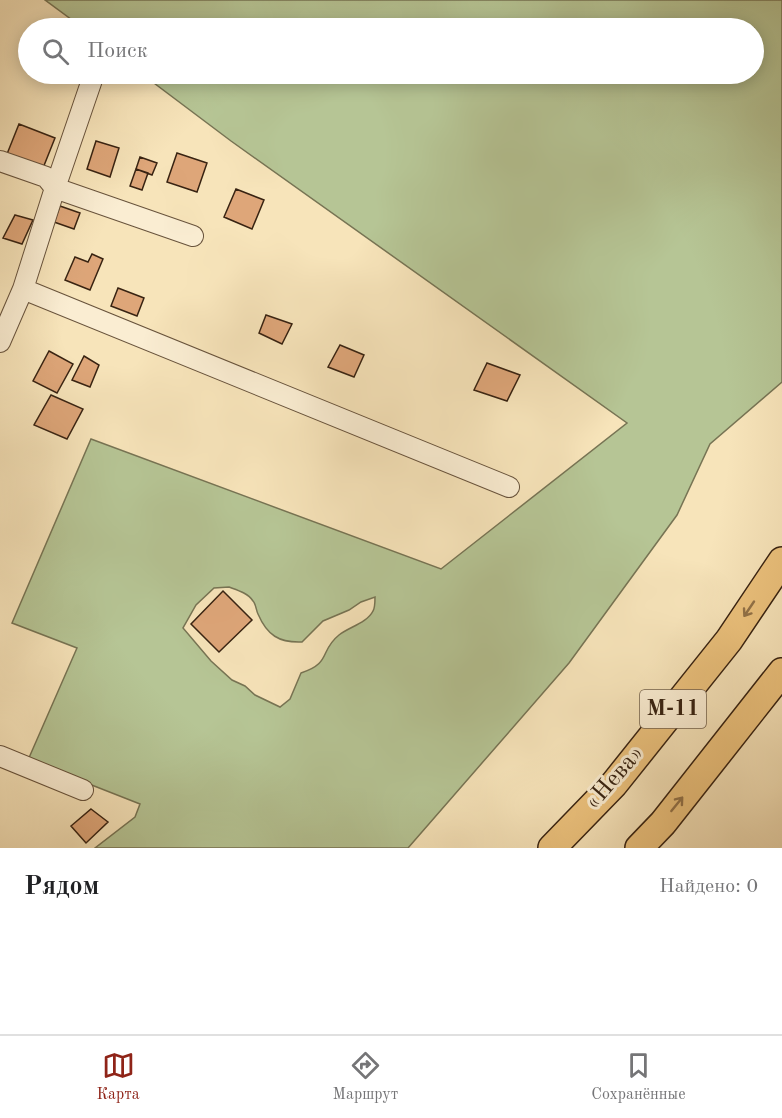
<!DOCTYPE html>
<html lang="ru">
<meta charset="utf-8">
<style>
:root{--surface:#fff;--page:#f6f6f6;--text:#202124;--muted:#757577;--line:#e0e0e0;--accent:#8f2418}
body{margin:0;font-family:"Old Standard TT",serif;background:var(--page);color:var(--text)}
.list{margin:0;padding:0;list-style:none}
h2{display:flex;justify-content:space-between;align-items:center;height:78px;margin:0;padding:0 24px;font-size:26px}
h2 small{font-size:20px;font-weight:400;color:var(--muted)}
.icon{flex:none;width:33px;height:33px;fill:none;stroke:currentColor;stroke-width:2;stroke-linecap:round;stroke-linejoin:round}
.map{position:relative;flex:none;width:782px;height:848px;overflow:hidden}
.search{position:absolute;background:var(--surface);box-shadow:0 3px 15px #0003;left:18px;right:18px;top:18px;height:66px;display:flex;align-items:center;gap:15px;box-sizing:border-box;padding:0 21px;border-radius:33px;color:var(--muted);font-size:22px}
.sheet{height:186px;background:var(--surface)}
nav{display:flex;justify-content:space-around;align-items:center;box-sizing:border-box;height:84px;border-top:2px solid var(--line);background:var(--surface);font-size:16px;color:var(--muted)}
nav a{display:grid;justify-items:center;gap:3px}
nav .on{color:var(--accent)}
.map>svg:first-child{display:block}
</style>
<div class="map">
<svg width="782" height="848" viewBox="0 0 782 848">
<rect width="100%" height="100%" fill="#f7e4ba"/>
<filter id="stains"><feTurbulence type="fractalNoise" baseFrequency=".00333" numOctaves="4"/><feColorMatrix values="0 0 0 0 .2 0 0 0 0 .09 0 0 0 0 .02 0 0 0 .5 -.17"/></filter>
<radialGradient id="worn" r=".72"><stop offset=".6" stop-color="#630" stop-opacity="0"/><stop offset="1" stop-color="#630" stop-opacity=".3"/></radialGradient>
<path fill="#b6c595" stroke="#777454" stroke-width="1.5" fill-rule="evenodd" d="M45,0H782V382L710,444L677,515L569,663L408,848H95L135,817L140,804L28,760L77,648L12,623L91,439L441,569L627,423L231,141L142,74H754V28H83ZM229,587C237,590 248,593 253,601C256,604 256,610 258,614C267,635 279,643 302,642L323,621L349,610L361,602L375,597C375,601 375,608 373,611C367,623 349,627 339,635C319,651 332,663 301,673L290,699L280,707L255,695L245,686L232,680L211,661L183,628L196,605L214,588Z"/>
<path fill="#dea679" stroke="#382312" stroke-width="1.5" d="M19,124L55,138L43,168L7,154Z
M96,141L119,148L110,177L87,169Z
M177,153L207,163L197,192L167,182Z
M140,157L157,163L152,175L136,169Z
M136,169L148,173L142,190L130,186Z
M236,189L264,200L252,229L224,217Z
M60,206L80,213L74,229L54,222Z
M15,215L33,220L22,244L3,238Z
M92,254L103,259L90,290L65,280L75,257L88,262Z
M118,288L144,298L137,316L111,306Z
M266,315L292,324L282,344L259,333Z
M340,345L364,355L354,377L328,367Z
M49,351L73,364L57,393L33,381Z
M84,356L99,365L90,387L72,380Z
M487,363L520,375L507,401L474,390Z
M51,395L83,409L67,439L34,425Z
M223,591L252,620L219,652L191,624Z
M91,809L108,822L86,843L71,826Z"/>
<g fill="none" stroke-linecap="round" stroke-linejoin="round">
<g stroke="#68533c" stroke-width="22">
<path id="minor" d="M0,161L46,177L55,188L193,236
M23,289L509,487
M0,342L23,289L55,188L94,74
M0,756L83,790"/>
</g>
<g stroke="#382312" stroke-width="30">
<path id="highway" d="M552,848L614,784L729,640L782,561
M639,848L663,823L782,672"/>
</g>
<use href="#minor" stroke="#faedd2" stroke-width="20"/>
<use href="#highway" stroke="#ecc27d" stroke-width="27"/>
</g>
<defs><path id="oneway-shaft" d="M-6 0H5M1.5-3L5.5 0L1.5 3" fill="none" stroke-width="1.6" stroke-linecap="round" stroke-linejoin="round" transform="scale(1.5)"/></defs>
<g stroke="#927248">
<use href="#oneway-shaft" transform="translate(749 609) rotate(124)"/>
<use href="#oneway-shaft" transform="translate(677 804) rotate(-51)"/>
</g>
<g text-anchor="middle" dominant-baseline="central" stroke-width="6" stroke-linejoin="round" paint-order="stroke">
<rect fill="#faedd2" stroke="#72604c" stroke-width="1.5" x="640" y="690" width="66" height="38" rx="4.5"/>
<g font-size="22" font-weight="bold" fill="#382312">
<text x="673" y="709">М-11</text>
</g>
<g font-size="24" fill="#382312" stroke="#faedd2">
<text transform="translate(615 778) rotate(-49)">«Нева»</text>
</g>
</g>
<rect width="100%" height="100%" filter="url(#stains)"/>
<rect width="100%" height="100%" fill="url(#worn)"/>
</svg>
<div class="search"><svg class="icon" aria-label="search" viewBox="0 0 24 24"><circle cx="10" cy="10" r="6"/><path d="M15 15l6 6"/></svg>Поиск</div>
</div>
<section class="sheet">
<h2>Рядом<small>Найдено: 0</small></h2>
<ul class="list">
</ul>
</section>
<nav>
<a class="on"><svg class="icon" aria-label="map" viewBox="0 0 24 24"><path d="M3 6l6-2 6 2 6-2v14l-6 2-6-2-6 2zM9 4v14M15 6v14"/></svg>Карта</a>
<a><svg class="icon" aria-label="directions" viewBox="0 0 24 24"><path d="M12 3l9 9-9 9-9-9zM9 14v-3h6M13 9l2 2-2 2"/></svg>Маршрут</a>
<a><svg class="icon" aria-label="saved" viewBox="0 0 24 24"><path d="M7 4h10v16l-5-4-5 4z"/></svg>Сохранённые</a>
</nav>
